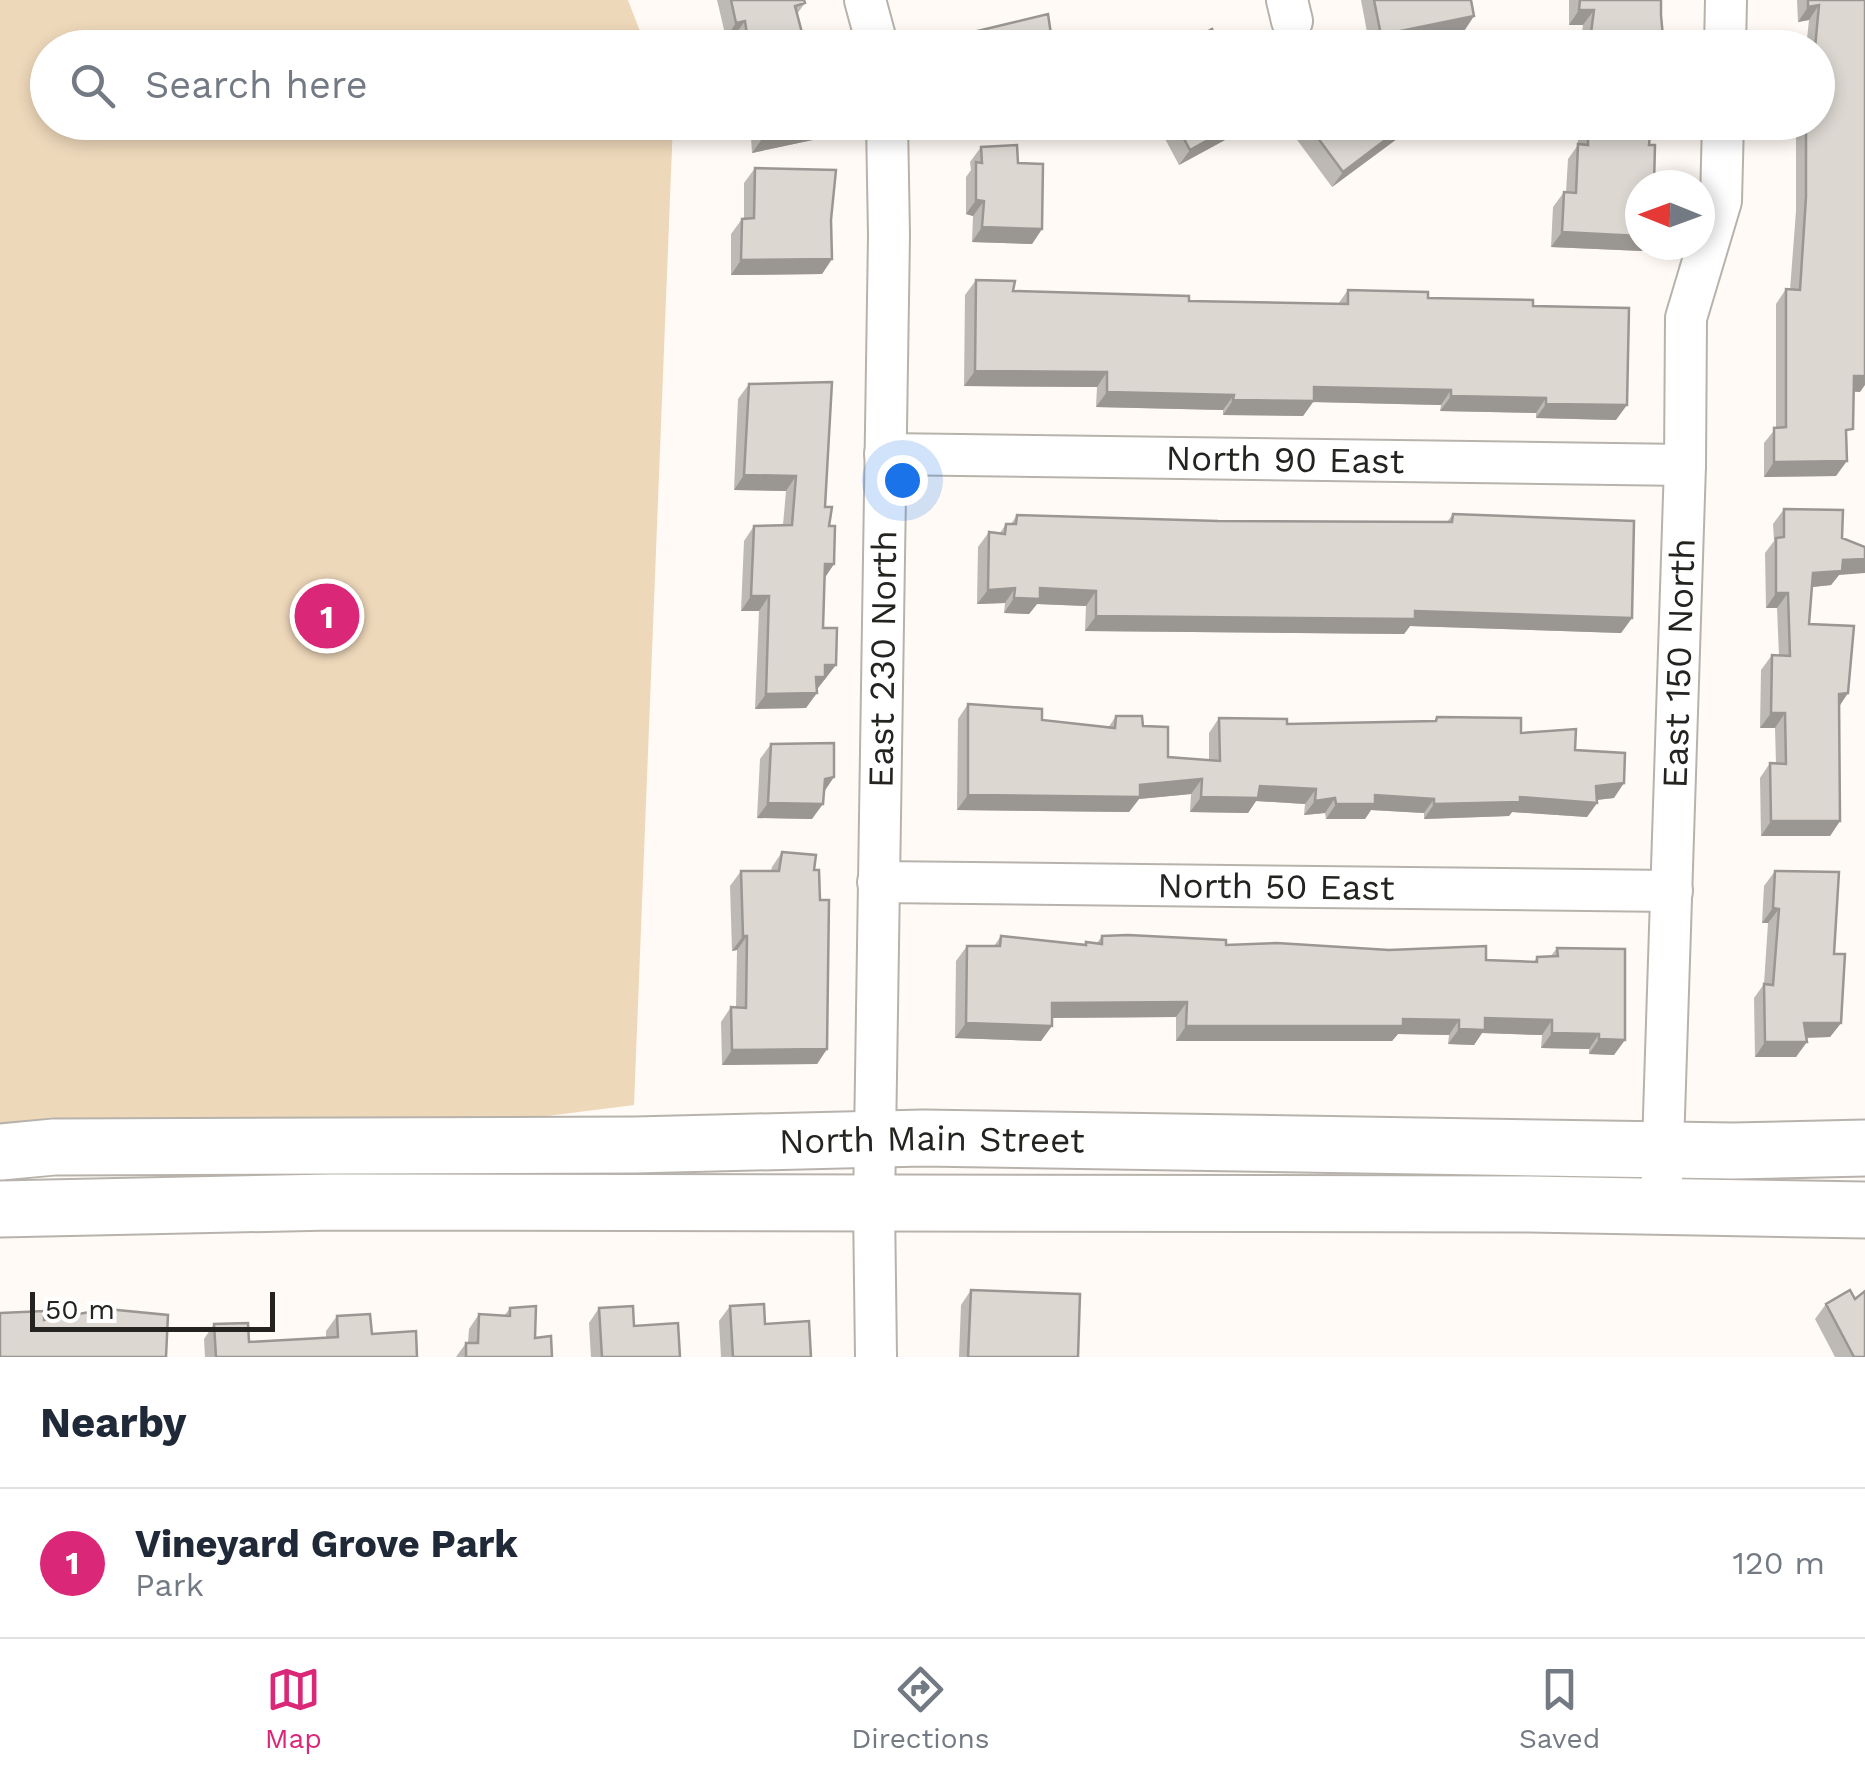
<!DOCTYPE html>
<style>
:root{--surface:#fff;--page:#f6f6f7;--text:#1f2937;--muted:#747a83;--line:#e0e1e3;--accent:#db2777}
body{margin:0;font-family:"Work Sans",sans-serif;background:var(--page);color:var(--text)}
.compass{position:absolute;left:1625px;top:170px;width:90px;height:90px;border-radius:50%;background:var(--surface);box-shadow:0 5px 15px #0003;rotate:271deg}
.scale{position:absolute;left:30px;bottom:25px;width:245px;box-sizing:border-box;padding-left:10px;border:5px solid #242320;border-top:0;font-size:28px;line-height:35px;white-space:nowrap;color:#242320;-webkit-text-stroke:8px #fff;paint-order:stroke}
.you{position:absolute;left:902px;top:480px;width:35px;height:35px;margin:-25px;border:8px solid #fff;border-radius:50%;background:#1a73e8;box-shadow:0 0 0 15px #1a73e833}
.badge{display:grid;place-items:center;width:65px;height:65px;border-radius:50%;background:var(--accent);color:#fff;font-size:32px;font-weight:700}
.pin{position:absolute;translate:-50% -50%;border:5px solid #fff;box-shadow:0 2px 10px #0006}
.list{margin:0;padding:0;list-style:none}
h2{display:flex;justify-content:space-between;align-items:center;height:130px;margin:0;padding:0 40px;font-size:42px}
h2 small{font-size:32px;font-weight:400;color:var(--muted)}
.list li{display:grid;grid-template-columns:65px 1fr auto;gap:30px;align-items:center;box-sizing:border-box;height:150px;padding:0 40px;border-top:2px solid var(--line)}
.list b{display:block;font-size:38px;white-space:nowrap}
.list p{margin:0;font-size:32px;white-space:nowrap;color:var(--muted)}
.list em{font-size:32px;font-style:normal;color:var(--muted)}
.icon{flex:none;width:55px;height:55px;fill:none;stroke:currentColor;stroke-width:2;stroke-linecap:round;stroke-linejoin:round}
.map{position:relative;flex:none;width:1865px;height:1357px;overflow:hidden}
.search{position:absolute;background:var(--surface);box-shadow:0 5px 15px #0003;left:30px;right:30px;top:30px;height:110px;display:flex;align-items:center;gap:25px;box-sizing:border-box;padding:0 35px;border-radius:55px;color:var(--muted);font-size:38px}
.sheet{height:280px;background:var(--surface)}
nav{display:flex;justify-content:space-around;align-items:center;box-sizing:border-box;height:140px;border-top:2px solid var(--line);background:var(--surface);font-size:28px;color:var(--muted)}
nav a{display:grid;justify-items:center;gap:5px}
nav .on{color:var(--accent)}
.map>svg:first-child{display:block}
</style>
<div class="map">
<svg width="1865" height="1357" viewBox="0 0 1865 1357">
<rect width="100%" height="100%" fill="#fffaf5"/>
<path fill="#eed8ba" d="M0,0H628L646,47L48,48V122L673,123L634,1105L452,1128L0,1135Z"/>
<g fill="none" stroke-linecap="round" stroke-linejoin="round">
<g stroke="#b7b3ac" stroke-width="44">
<g id="minor">
<path d="M865,0L878,48"/>
<path d="M1287,0L1292,21"/>
<path d="M1725,48L1726,0"/>
<path id="s1" d="M885,454L1685,465"/>
<path id="s2" d="M878,882L1672,891"/>
<path id="s3" d="M1661,1208L1685,465L1686,318L1721,201L1723,122"/>
<path id="s4" d="M876,1357L874,1205L889,235L887,122"/>
</g>
</g>
<g stroke="#b7b3ac" stroke-width="59">
<g id="secondary">
<path id="s5" d="M0,1152L54,1147L635,1145L923,1138L1733,1151L1865,1148"/>
<path d="M0,1209L331,1202L1529,1204L1865,1210"/>
</g>
</g>
<use href="#minor" stroke="#fff" stroke-width="40"/>
<use href="#secondary" stroke="#fff" stroke-width="55"/>
</g>
<path fill="#bdb9b4" d="M717,0H804L805,3L797,14L806,48H736L734,36L726,38Z
M1361,0H1471L1474,16L1464,31L1384,48H1370Z
M1569,0H1661V15L1664,48H1580L1583,25H1569Z
M1797,0H1865L1860,392L1853,391L1846,439L1836,476L1764,477V443L1776,428V304L1786,289L1790,290L1796,211V122H1818V48H1806L1809,20L1798,22Z
M965,34L1053,48H955Z
M750,122H832L822,138L752,153Z
M1156,122H1251L1247,128L1179,165Z
M1288,122H1414L1409,130L1332,187L1286,125Z
M1578,122H1651L1640,245H1646L1642,251L1551,247L1553,207L1564,192H1566L1568,159L1578,145Z
M981,147L1018,163L1042,229L1032,244L972,242L973,216L966,214V177L971,170L970,162Z
M755,168L831,220L832,259L822,274L731,275V234L742,219H744V183Z
M976,280L1013,291L1189,301L1338,304L1348,290L1533,306L1616,420L1536,418V413L1440,411L1441,405L1313,402L1303,416L1223,415V410L1096,407L1097,387L964,386L965,295Z
M749,384L825,507L829,526L834,564L825,577L823,628L825,680H823L816,689L806,708L755,709L759,611H741L744,541L754,526L783,525L786,491L734,490L738,399Z
M1784,509L1839,575L1831,585L1812,587L1809,624L1848,693L1840,705V821L1830,836H1761L1760,778L1770,763L1776,764L1775,728H1760L1761,670L1772,655L1779,656L1777,608H1766L1765,553L1774,541L1773,524Z
M1453,514L1632,618L1621,633L1410,626L1404,634L1085,631L1086,606L1037,604L1029,614L1004,613L1005,603L977,604L978,547L989,532L1000,533L1006,524H1011L1017,515L1218,521L1447,522Z
M968,704L1042,720L1108,728L1116,716L1143,726L1168,757L1209,760V733L1219,718L1287,724L1434,721L1437,717L1521,733L1575,750L1614,798L1597,800V803L1587,817L1512,812L1509,816L1424,819V813L1371,810L1365,819H1326L1325,813L1304,815L1305,804L1256,801L1248,813L1190,812L1191,794L1139,799L1129,812L957,810L958,719Z
M771,744L824,791L812,819L757,818L760,759Z
M782,852L814,870L827,1049L817,1064L722,1065L721,1022L731,1007L736,1008L737,950L732,951L730,886L741,871H771L772,867Z
M1775,871L1834,954L1841,1023L1830,1037L1806,1038L1796,1057H1755L1754,998L1764,984L1768,923H1762L1764,886Z
M1001,936L1084,944L1086,942L1097,943L1102,936L1226,945L1534,962L1537,957L1551,956L1557,948L1614,1055L1589,1054V1049L1541,1048L1542,1035L1482,1033L1474,1045L1448,1044L1449,1035L1398,1034L1392,1041H1176V1017L1052,1018L1041,1041L955,1038L956,961L967,946H994Z
M971,1290L1078,1357H959L961,1305Z
M1855,1299L1865,1357H1835L1815,1319L1826,1304Z
M730,1306L765,1324L811,1357H721L719,1321Z
M510,1308L552,1357H456L466,1343H468L469,1329L479,1314L504,1316Z
M599,1308L634,1326L680,1357H591L589,1323Z
M337,1316L417,1357H205L204,1339L214,1324L249,1342L326,1338V1331Z"/>
<path fill="#9a9692" d="M1819,5L1809,20L1798,22L1808,7Z
M1579,10H1594L1583,25H1569Z
M1474,16L1464,31L1384,48H1373L1381,35Z
M745,21L734,36L726,38L736,23Z
M1240,122H1251L1247,128L1179,165L1190,150Z
M1409,122H1414L1409,130L1332,187L1343,172Z
M832,123L822,138L752,153L762,139Z
M976,200L984,201L973,216L966,214Z
M982,227L1042,229L1032,244L972,242Z
M1562,232L1640,236V245H1646L1642,251L1551,247Z
M832,259L822,274L731,275L741,260Z
M975,371L1107,372L1097,387L964,386Z
M1854,376H1865V385L1860,392L1843,391Z
M1314,387L1451,390L1441,405L1313,402L1303,416L1223,415L1233,400Z
M1107,392L1234,395L1223,410L1096,407Z
M1451,396L1546,398L1536,413L1440,411Z
M1546,404L1627,405L1616,420L1536,418Z
M1847,461L1836,476L1764,477L1774,462Z
M744,475L796,476L786,491L734,490Z
M1865,559V573L1839,575L1831,585L1803,588L1813,573L1843,560Z
M825,564H834L824,579Z
M1015,588L1005,603L977,604L988,590Z
M1040,588L1096,591L1086,606L1037,604L1029,614L1004,613L1014,598Z
M1776,593H1788L1777,608H1766Z
M751,596H769L759,611H741Z
M1415,611L1632,618L1621,633L1410,626L1404,634L1085,631L1096,616Z
M825,665H836L815,692H806Z
M817,693L806,708L755,709L766,694Z
M1848,693L1838,708L1839,694Z
M1771,713H1785L1775,728H1760Z
M834,777L824,792L825,779Z
M1202,779L1191,794L1139,799L1129,812L957,810L968,795L1140,785Z
M1624,783L1614,798L1586,801L1596,786Z
M1260,786L1316,789L1305,804L1256,801L1248,813L1190,812L1201,797Z
M1375,795L1434,799L1424,813L1371,810L1365,819H1326L1336,804Z
M1520,797L1597,803L1587,817L1512,812L1509,816L1424,819L1434,804Z
M1335,798L1325,813L1304,815L1315,801Z
M768,803L823,804L812,819L757,818Z
M1771,821H1840L1830,836H1761Z
M1773,908L1779,909L1768,923H1762Z
M743,936H747L737,950L732,951Z
M1187,1002L1176,1017L1042,1018L1052,1003Z
M1485,1018L1552,1020L1542,1035L1482,1033L1474,1045L1448,1044L1459,1029Z
M1403,1019L1459,1020L1449,1035L1398,1034L1392,1041H1176L1186,1026Z
M966,1023L1052,1026L1041,1041L955,1038Z
M1804,1023H1841L1830,1037L1794,1038Z
M1552,1033L1599,1034L1589,1049L1541,1048Z
M1599,1039L1625,1040L1614,1055L1589,1054Z
M1765,1042H1807L1796,1057H1755Z
M827,1049L817,1064L722,1065L732,1050Z"/>
<path fill="#dcd7d1" stroke="#9a9692" stroke-width="2.5" d="M731,0H804L805,3L795,6L806,48H749L745,21L736,23Z
M1374,0H1471L1474,16L1381,35Z
M1580,0H1661V15L1664,48H1589L1594,10H1579Z
M1808,0H1865V376H1854L1853,429L1846,430L1847,461L1774,462V428L1786,427V289L1800,290L1806,197V122H1818V48H1815L1819,5L1808,7Z
M1048,14L1053,48H967L965,34Z
M1212,29L1222,48H1178Z
M761,122H832V123L762,139Z
M1175,122H1240L1190,150Z
M1306,122H1409L1343,172Z
M1588,122H1651L1649,145H1655L1654,185H1640V236L1562,232L1564,192L1576,193L1578,144L1588,145Z
M1017,145L1018,163L1043,164L1042,229L982,227L984,201L976,200V162L982,163L981,147Z
M755,168L836,170L831,220L832,259L741,260L742,219L754,218Z
M976,280L1015,281L1013,291L1189,296V301L1348,304V290L1428,292V298L1533,300V306L1629,308L1627,405L1546,404V398L1451,396V390L1314,387V401L1233,400L1234,395L1107,392V372L975,371Z
M832,382L825,507H832L829,526H835L834,564H825L823,628H837L836,665H825V677H816L817,693L766,694L769,596H751L754,526L792,525L796,476L744,475L749,384Z
M1784,509L1843,510L1842,538L1865,547V559L1843,560L1842,571L1813,573L1809,624L1854,626L1848,693L1839,694L1840,821H1771L1770,763L1786,764L1785,713H1771L1772,655L1790,656L1788,593H1776V538L1784,537Z
M1453,514L1634,521L1632,618L1415,611V619L1096,616V591L1040,588V599L1014,598L1015,588L988,590L989,532L1005,534L1006,524H1016L1017,515L1218,521L1452,522Z
M968,704L1042,709V720L1115,728L1116,716H1142L1143,726L1168,727V757L1220,761L1219,718L1287,719V724L1436,721L1437,717L1521,718V733L1576,729L1575,750L1625,753L1624,783L1596,786L1597,803L1520,797V802L1434,804V799L1375,795V804H1336L1335,798L1315,801L1316,789L1260,786L1258,798L1201,797L1202,779L1140,785V797L968,795Z
M834,743V777L825,779L823,804L768,803L771,744Z
M782,852L816,855L814,870H819L820,900H829L827,1049L732,1050L731,1007L746,1008L747,936H743L741,871H779Z
M1775,871L1839,872L1834,954H1845L1841,1023H1804L1807,1042H1765L1764,984L1773,985L1779,909L1773,908Z
M1128,935L1226,940V945L1277,943L1389,950L1486,946V960L1537,962V957L1558,956L1557,948L1625,949V1040L1599,1039V1034L1552,1033V1020L1485,1018V1030L1459,1029V1020L1403,1019V1026H1186L1187,1002L1052,1003V1026L966,1023L967,946H1000L1001,936L1086,945V942L1102,944V936Z
M971,1290L1080,1294L1078,1357H968Z
M1850,1290L1855,1299L1865,1291V1357H1854L1826,1304Z
M764,1304L765,1324L809,1321L811,1357H733L730,1306Z
M536,1306L535,1338L551,1336L552,1357H466V1343H478L479,1314L510,1316V1308Z
M633,1306L634,1326L678,1323L680,1357H602L599,1308Z
M107,1309L168,1315L166,1357H0V1313L44,1311V1320Z
M370,1314L372,1334L416,1331L417,1357H216L214,1324L248,1323L249,1342L338,1337L337,1316Z"/>
<g text-anchor="middle" dominant-baseline="central" stroke-width="9" stroke-linejoin="round" paint-order="stroke">
<g font-size="35" fill="#242320" stroke="#fff">
<text stroke="none"><textPath href="#s1" startOffset="400">North 90 East</textPath></text>
<text stroke="none"><textPath href="#s4" startOffset="698">East 230 North</textPath></text>
<text stroke="none"><textPath href="#s3" startOffset="545">East 150 North</textPath></text>
<text stroke="none"><textPath href="#s2" startOffset="398">North 50 East</textPath></text>
<text stroke="none"><textPath href="#s5" startOffset="932">North Main Street</textPath></text>
</g>
</g>
</svg>
<svg class="compass" viewBox="-18 -18 36 36"><path d="M0-13l5 13h-10z" fill="#e53935"/><path d="M0 13l5-13h-10z" fill="#747a83"/></svg>
<div class="scale">50 m</div>
<div class="you"></div>
<div class="pin badge" style="left:327px;top:616px">1</div>
<div class="search"><svg class="icon" aria-label="search" viewBox="0 0 24 24"><circle cx="10" cy="10" r="6"/><path d="M15 15l6 6"/></svg>Search here</div>
</div>
<section class="sheet">
<h2>Nearby<small></small></h2>
<ul class="list">
<li><span class="badge">1</span><div><b>Vineyard Grove Park</b><p>Park</p></div><em>120 m</em></li>
</ul>
</section>
<nav>
<a class="on"><svg class="icon" aria-label="map" viewBox="0 0 24 24"><path d="M3 6l6-2 6 2 6-2v14l-6 2-6-2-6 2zM9 4v14M15 6v14"/></svg>Map</a>
<a><svg class="icon" aria-label="directions" viewBox="0 0 24 24"><path d="M12 3l9 9-9 9-9-9zM9 14v-3h6M13 9l2 2-2 2"/></svg>Directions</a>
<a><svg class="icon" aria-label="saved" viewBox="0 0 24 24"><path d="M7 4h10v16l-5-4-5 4z"/></svg>Saved</a>
</nav>
